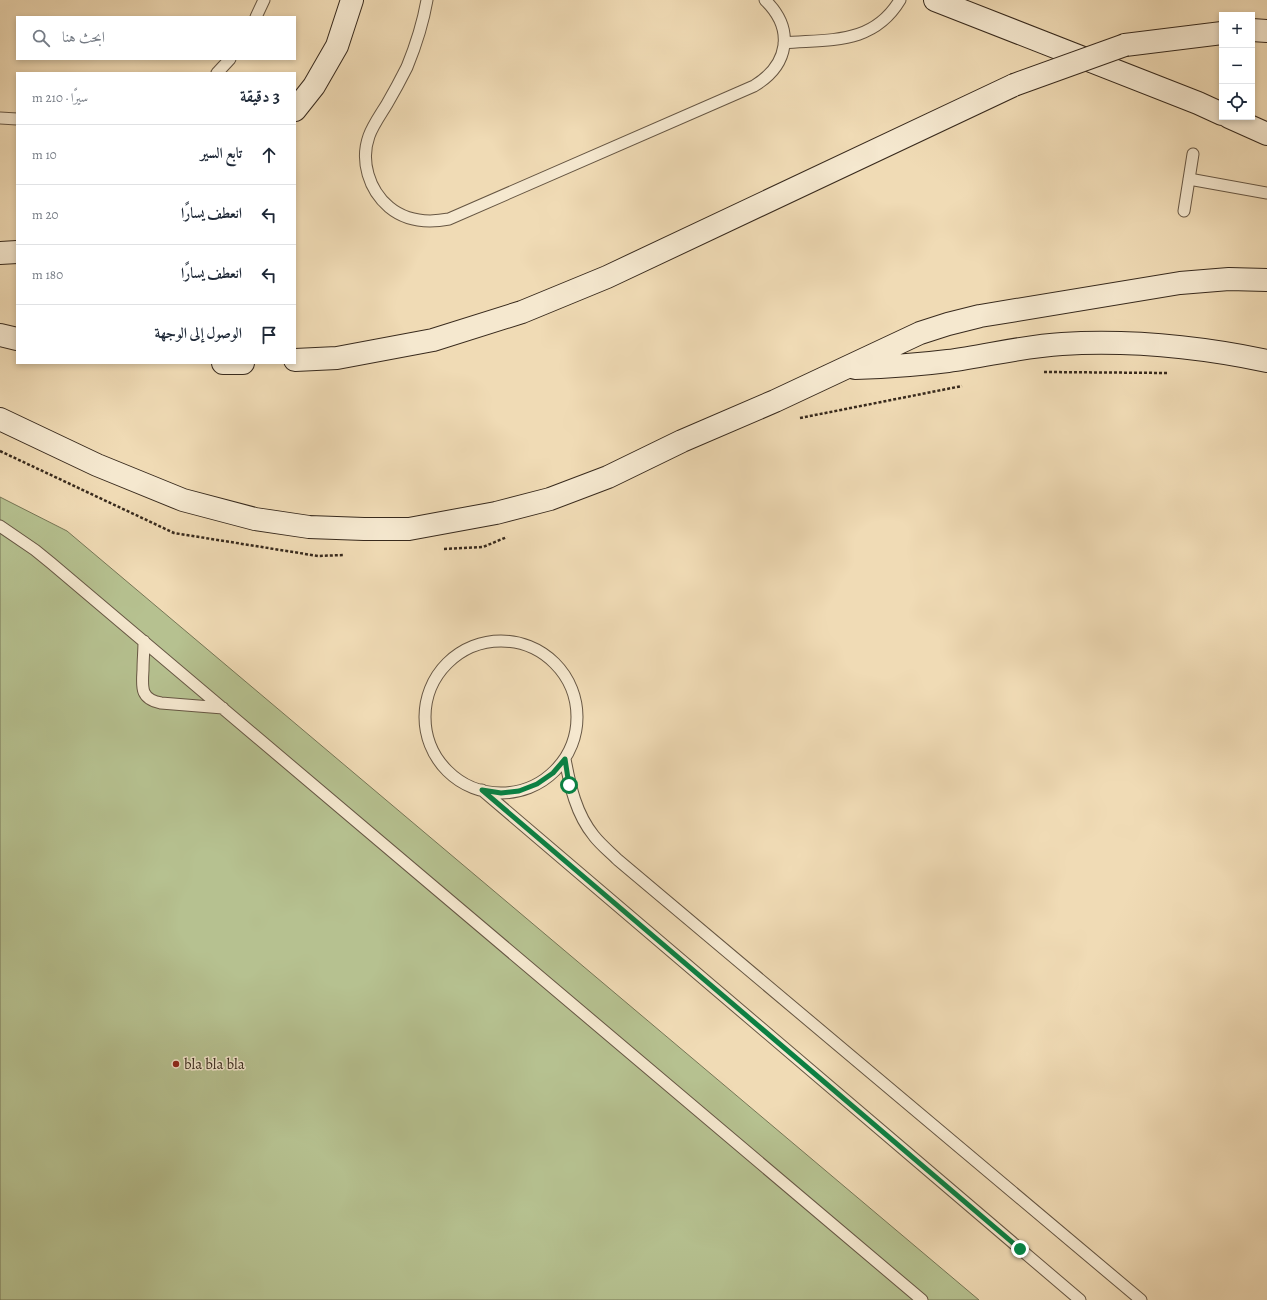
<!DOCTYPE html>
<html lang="ar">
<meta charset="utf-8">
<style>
:root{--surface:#fff;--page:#f6f6f7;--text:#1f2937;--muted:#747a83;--line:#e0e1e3}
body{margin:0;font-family:Alegreya,Amiri,serif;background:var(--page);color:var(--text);direction:rtl}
.controls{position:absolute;right:12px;top:12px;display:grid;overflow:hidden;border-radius:0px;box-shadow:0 2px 6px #0003}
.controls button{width:36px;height:36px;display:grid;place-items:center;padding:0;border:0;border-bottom:1px solid var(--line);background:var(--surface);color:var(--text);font:20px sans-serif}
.stop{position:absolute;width:12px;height:12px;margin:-9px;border:3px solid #0b8043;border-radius:50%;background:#fff}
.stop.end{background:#0b8043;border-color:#fff;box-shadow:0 1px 4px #0008}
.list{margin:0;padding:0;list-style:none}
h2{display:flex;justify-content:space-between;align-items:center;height:52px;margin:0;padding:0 16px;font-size:17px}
h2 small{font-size:13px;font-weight:400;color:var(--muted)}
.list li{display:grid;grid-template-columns:26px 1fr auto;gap:12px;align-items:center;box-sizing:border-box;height:60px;padding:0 16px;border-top:1px solid var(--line)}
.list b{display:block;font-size:15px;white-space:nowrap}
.list em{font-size:13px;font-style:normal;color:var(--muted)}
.icon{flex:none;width:22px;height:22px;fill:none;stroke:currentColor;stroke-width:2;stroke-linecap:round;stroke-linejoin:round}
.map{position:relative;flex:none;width:1267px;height:1300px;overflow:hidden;direction:ltr}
.search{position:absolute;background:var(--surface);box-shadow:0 2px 6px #0003;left:16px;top:16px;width:280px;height:44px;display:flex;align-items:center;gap:10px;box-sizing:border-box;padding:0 14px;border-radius:0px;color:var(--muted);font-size:15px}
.panel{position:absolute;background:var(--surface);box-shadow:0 2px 6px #0003;left:16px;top:72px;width:280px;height:292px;border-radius:0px;direction:rtl}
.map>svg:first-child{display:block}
</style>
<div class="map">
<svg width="1267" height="1300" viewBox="0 0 1267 1300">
<rect width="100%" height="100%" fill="#f0dbb5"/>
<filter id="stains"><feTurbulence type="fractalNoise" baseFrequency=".005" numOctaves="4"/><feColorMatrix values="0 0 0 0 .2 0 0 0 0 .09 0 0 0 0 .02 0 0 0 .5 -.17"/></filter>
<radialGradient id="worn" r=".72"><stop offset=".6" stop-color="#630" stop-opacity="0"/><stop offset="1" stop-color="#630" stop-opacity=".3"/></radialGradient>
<path fill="#b6c190" stroke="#777656" d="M0,497L67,531L979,1300H0Z"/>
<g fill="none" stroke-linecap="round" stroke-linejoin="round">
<g stroke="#665643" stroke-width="13">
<path id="lane" d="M427,0C423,23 416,45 407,67C401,79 394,92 387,104C381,114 373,125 369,136C360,161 369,190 389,207C407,222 428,223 449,219L754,86C789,65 795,29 765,0
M256,17L264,0
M784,43C830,39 873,45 900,0
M217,73L230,59
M0,118L17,119
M1189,179L1267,193
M1184,211L1193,154
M0,526L35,550L51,563L922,1300
M144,641C144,651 143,660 143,670C142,687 140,699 161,703L223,708
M425 717a76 76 0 1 1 152 0a76 76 0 1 1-152 0Z
M565,759C570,786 576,814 594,836C601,845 610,852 618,860L1141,1300
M482,790L1080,1300"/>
</g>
<g stroke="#382a1d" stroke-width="24">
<path id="secondary" d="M935,0L1198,103L1222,114
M1252,30L1267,31
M1125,45L1222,33
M295,110L314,86L337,46L352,0
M1229,117L1267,134
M0,253L17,252
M0,335L17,339
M295,360L337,358L433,340L522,312L607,277L1014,85
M223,363H243
M855,368C886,367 917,365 948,361C986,356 1024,346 1062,344C1130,340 1200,347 1267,361
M0,419L97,465L183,500L255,519L309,527L364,529H409L496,513L550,499L608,477L682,441L775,401L920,333L948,324L980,316L1180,283L1229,279L1267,280"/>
</g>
<path stroke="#382a1d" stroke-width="2.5" stroke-dasharray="3 2" stroke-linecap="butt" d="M1044,372L1169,373
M800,418L962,386
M0,451L174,533L318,556L343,555
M444,549L483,547L507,537"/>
<use href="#lane" stroke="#f5e8cf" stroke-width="11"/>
<use href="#secondary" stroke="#f5e8cf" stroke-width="22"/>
<g stroke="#382a1d" stroke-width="24" stroke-linecap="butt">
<path id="secondary-bridge" d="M1014,85L1125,45"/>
</g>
<use href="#secondary-bridge" stroke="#f5e8cf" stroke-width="22"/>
</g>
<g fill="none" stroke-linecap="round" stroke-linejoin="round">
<path stroke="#0b8043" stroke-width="5" d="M569,785L565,759L553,773L537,784L519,791L501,793L482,790L1020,1249"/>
</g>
<circle fill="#8f2418" stroke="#f5e8cf" stroke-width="1.5" cx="176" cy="1064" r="4"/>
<g text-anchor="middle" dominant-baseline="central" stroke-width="3" stroke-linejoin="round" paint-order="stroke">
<g font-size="15" fill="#382a1d" stroke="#f5e8cf" text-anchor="start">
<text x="184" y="1064">bla bla bla</text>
</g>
</g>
<rect width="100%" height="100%" filter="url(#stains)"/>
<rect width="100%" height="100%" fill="url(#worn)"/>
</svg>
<div class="controls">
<button>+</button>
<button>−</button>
<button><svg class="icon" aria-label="locate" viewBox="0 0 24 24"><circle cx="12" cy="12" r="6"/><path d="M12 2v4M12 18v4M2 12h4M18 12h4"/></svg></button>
</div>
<div class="stop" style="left:569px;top:785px"></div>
<div class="stop end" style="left:1020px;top:1249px"></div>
<div class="search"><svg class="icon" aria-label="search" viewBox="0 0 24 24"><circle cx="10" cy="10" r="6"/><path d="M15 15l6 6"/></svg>ابحث هنا</div>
<section class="panel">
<h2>3 دقيقة<small>سيرًا · 210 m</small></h2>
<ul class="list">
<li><svg class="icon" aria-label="ahead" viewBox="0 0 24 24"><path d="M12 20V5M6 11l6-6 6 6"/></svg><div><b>تابع السير</b></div><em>10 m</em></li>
<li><svg class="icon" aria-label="left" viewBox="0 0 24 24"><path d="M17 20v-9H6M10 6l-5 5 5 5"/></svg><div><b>انعطف يسارًا</b></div><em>20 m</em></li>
<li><svg class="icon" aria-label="left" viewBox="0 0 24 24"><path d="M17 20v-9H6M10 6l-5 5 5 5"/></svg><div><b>انعطف يسارًا</b></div><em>180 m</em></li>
<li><svg class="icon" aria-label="arrive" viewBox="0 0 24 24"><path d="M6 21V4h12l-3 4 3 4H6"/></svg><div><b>الوصول إلى الوجهة</b></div></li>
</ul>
</section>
</div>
